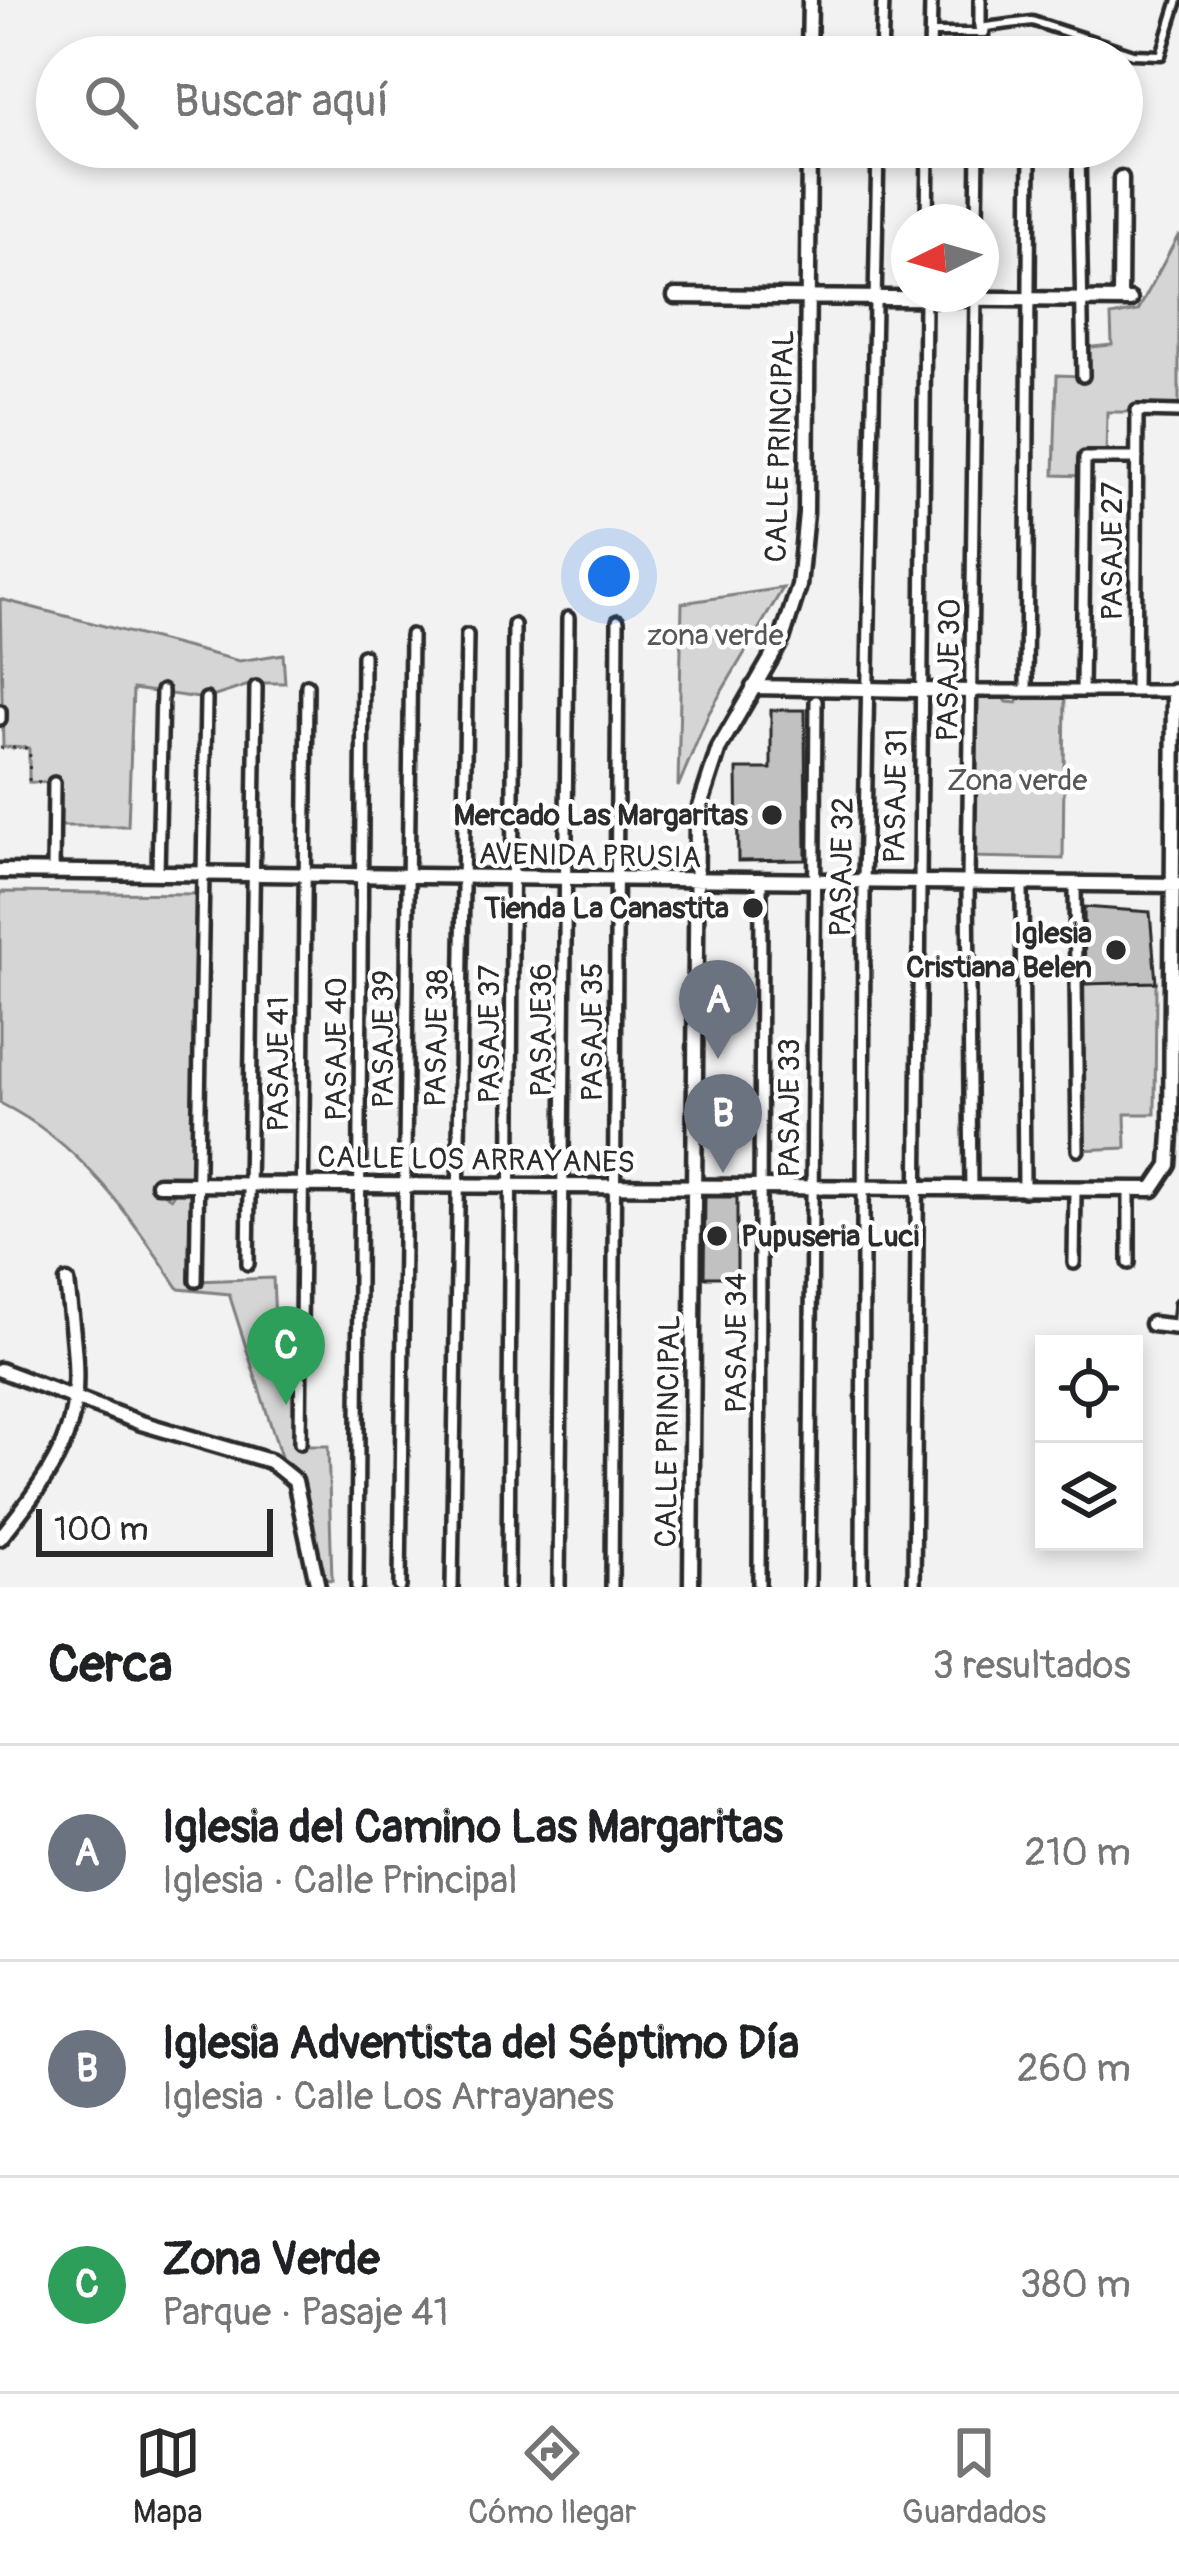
<!DOCTYPE html>
<html lang="es">
<meta charset="utf-8">
<style>
:root{--surface:#fff;--page:#f6f6f6;--text:#202124;--muted:#757577;--line:#e0e0e0;--accent:#2b2b2b}
body{margin:0;font-family:Pangolin,sans-serif;background:var(--page);color:var(--text)}
.controls{position:absolute;right:36px;bottom:36px;display:grid;overflow:hidden;border-radius:0px;box-shadow:0 6px 18px #0003}
.controls button{width:108px;height:108px;display:grid;place-items:center;padding:0;border:0;border-bottom:3px solid var(--line);background:var(--surface);color:var(--text);font:60px sans-serif}
.compass{position:absolute;left:891px;top:204px;width:108px;height:108px;border-radius:50%;background:var(--surface);box-shadow:0 6px 18px #0003;rotate:265deg}
.scale{position:absolute;left:36px;bottom:30px;width:237px;box-sizing:border-box;padding-left:12px;border:6px solid #2b2b2b;border-top:0;font-size:33px;line-height:42px;white-space:nowrap;color:#2b2b2b;-webkit-text-stroke:9px #fff;paint-order:stroke}
.you{position:absolute;left:609px;top:576px;width:42px;height:42px;margin:-30px;border:9px solid #fff;border-radius:50%;background:#1a73e8;box-shadow:0 0 0 18px #1a73e833}
.badge{display:grid;place-items:center;width:78px;height:78px;border-radius:50%;background:var(--accent);color:#fff;font-size:39px;font-weight:700}
.pin{position:absolute;translate:-50% -99px;filter:drop-shadow(0 3px 6px #0008)}
.pin::after{content:'';position:absolute;top:63px;width:42px;height:36px;background:inherit;clip-path:polygon(0 0,100% 0,50% 100%)}
.list{margin:0;padding:0;list-style:none}
h2{display:flex;justify-content:space-between;align-items:center;height:156px;margin:0;padding:0 48px;font-size:51px}
h2 small{font-size:39px;font-weight:400;color:var(--muted)}
.list li{display:grid;grid-template-columns:78px 1fr auto;gap:36px;align-items:center;box-sizing:border-box;height:216px;padding:0 48px;border-top:3px solid var(--line)}
.list b{display:block;font-size:45px;white-space:nowrap}
.list p{margin:0;font-size:39px;white-space:nowrap;color:var(--muted)}
.list em{font-size:39px;font-style:normal;color:var(--muted)}
.icon{flex:none;width:66px;height:66px;fill:none;stroke:currentColor;stroke-width:2;stroke-linecap:round;stroke-linejoin:round}
.map{position:relative;flex:none;width:1179px;height:1587px;overflow:hidden}
.search{position:absolute;background:var(--surface);box-shadow:0 6px 18px #0003;left:36px;right:36px;top:36px;height:132px;display:flex;align-items:center;gap:30px;box-sizing:border-box;padding:0 42px;border-radius:66px;color:var(--muted);font-size:45px}
.sheet{height:804px;background:var(--surface)}
nav{display:flex;justify-content:space-around;align-items:center;box-sizing:border-box;height:168px;border-top:3px solid var(--line);background:var(--surface);font-size:33px;color:var(--muted)}
nav a{display:grid;justify-items:center;gap:6px}
nav .on{color:var(--accent)}
.map>svg:first-child{display:block}
</style>
<div class="map">
<svg width="1179" height="1587" viewBox="0 0 1179 1587">
<rect width="100%" height="100%" fill="#f2f2f2"/>
<filter id="ink" filterUnits="userSpaceOnUse"><feTurbulence type="fractalNoise" baseFrequency=".00833" numOctaves="2"/><feDisplacementMap in="SourceGraphic" scale="24" xChannelSelector="R" yChannelSelector="G"/><feConvolveMatrix kernelMatrix="1 2 1 2 8 2 1 2 1" color-interpolation-filters="sRGB"/></filter>
<g filter="url(#ink)">
<path fill="#d5d5d5" stroke="#808080" stroke-width="3" d="M1179,234V412H1107L1106,458H1085L1084,476L1054,475L1057,375L1082,376V348L1112,345L1111,316L1138,311Z
M783,588L709,713L678,787L682,603Z
M0,599L239,661L283,654L285,683H255L206,699L133,689L128,826H54V783L29,782V748L3,747Z
M973,691L1001,693L1007,702L1017,703L1022,694L1065,691L1063,859L969,857Z
M0,892L197,894L193,1176L158,1179V1190L171,1198L176,1191L195,1190L194,1288L196,1281L273,1278L277,1362L306,1363L308,1446H328L332,1580L324,1579L302,1480L282,1460L229,1294L179,1289C130,1216 82,1143 0,1103Z
M1156,982L1155,1114H1125L1126,1148L1078,1150L1077,984Z"/>
<path fill="#c1c1c1" stroke="#2b2b2b" stroke-width="3" d="M771,710H805L806,860L738,861L737,769H771Z
M1084,907L1150,912L1156,982L1085,984Z
M705,1197H737V1277H704Z"/>
<g fill="none" stroke-linecap="round" stroke-linejoin="round">
<g stroke="#2b2b2b" stroke-width="15">
<path id="service" d="M930,33H985L986,27L1032,21L1133,54L1161,55L1178,0
M1177,1323L1179,1303"/>
</g>
<g stroke="#2b2b2b" stroke-width="18">
<path id="pedestrian" d="M980,27V0
M881,57L883,0
M930,57L931,0
M1079,152L1083,376
M927,222L928,147
M977,222L978,147
M973,691H1178
M1026,691L1030,147
M1082,691L1085,458H1137
M1135,691L1137,411L1179,412
M0,719V711
M53,872L54,783
M158,873L162,691
M1022,885L1024,1191
M1075,886L1078,1150
M971,1190L968,883L976,296
M1129,1193V1263
M1074,1263L1075,1192
M248,1264L256,687
M196,1281L206,699
M300,1443L307,685
M357,1587L363,655
M400,1587L411,635
M452,1587L467,635
M508,1587L514,625
M559,1587L568,618
M612,1587L618,621
M759,1587L761,883
M809,1587L816,701
M862,1587L864,883L878,147
M914,1587L925,296"/>
</g>
<g stroke="#2b2b2b" stroke-width="21">
<path id="minor" d="M809,57L810,0
M675,296L1130,300
M1120,300L1121,178
M753,687L973,691
M0,871L1179,885
M158,1184L1153,1189L1169,1165L1171,1133L1174,691
M1152,1324L1179,1327
M0,1370L141,1423L270,1461L295,1481L318,1587
M0,1538C84,1434 83,1412 67,1282
M691,1587L697,816L719,748L782,639L799,586L806,513L809,147"/>
</g>
<path stroke="#2b2b2b" stroke-width="3" stroke-dasharray="3 9" stroke-linecap="butt" d="M0,748H30L29,782H40"/>
<use href="#service" stroke="#fff" stroke-width="6"/>
<use href="#pedestrian" stroke="#fff" stroke-width="9"/>
<use href="#minor" stroke="#fff" stroke-width="12"/>
</g>
</g>
<g fill="#2b2b2b" stroke="#fff" stroke-width="4.5">
<circle cx="772" cy="815" r="12"/>
<circle cx="753" cy="908" r="12"/>
<circle cx="1116" cy="950" r="12"/>
<circle cx="717" cy="1236" r="12"/>
</g>
<g text-anchor="middle" dominant-baseline="central" stroke-width="9" stroke-linejoin="round" paint-order="stroke">
<g font-size="30" fill="#2b2b2b" stroke="#fff">
<text transform="translate(780 446) rotate(-88)">CALLE PRINCIPAL</text>
<text transform="translate(1112 551) rotate(-90)">PASAJE 27</text>
<text transform="translate(949 670) rotate(-89)">PASAJE 30</text>
<text transform="translate(896 796) rotate(-89)">PASAJE 31</text>
<text transform="translate(590 856) rotate(1)">AVENIDA PRUSIA</text>
<text transform="translate(842 867) rotate(-89)">PASAJE 32</text>
<text transform="translate(541 1030) rotate(-90)">PASAJE36</text>
<text transform="translate(592 1032) rotate(-90)">PASAJE 35</text>
<text transform="translate(489 1034) rotate(-90)">PASAJE 37</text>
<text transform="translate(437 1038) rotate(-89)">PASAJE 38</text>
<text transform="translate(383 1039) rotate(-90)">PASAJE 39</text>
<text transform="translate(336 1049) rotate(-90)">PASAJE 40</text>
<text transform="translate(278 1064) rotate(-90)">PASAJE 41</text>
<text transform="translate(789 1108) rotate(-90)">PASAJE 33</text>
<text transform="translate(476 1160) rotate(1)">CALLE LOS ARRAYANES</text>
<text transform="translate(736 1343) rotate(-90)">PASAJE 34</text>
<text transform="translate(668 1431) rotate(-89)">CALLE PRINCIPAL</text>
</g>
<g font-size="30" fill="#565656" stroke="#fff">
<text x="715" y="635">zona verde</text>
<text x="1017" y="780">Zona verde</text>
</g>
<g font-size="30" font-weight="bold" fill="#2b2b2b" stroke="#fff" text-anchor="end">
<text x="748" y="815">Mercado Las Margaritas</text>
<text x="729" y="908">Tienda La Canastita</text>
<text x="1092" y="933">Iglesia<tspan x="1092" dy="34">Cristiana Belen</tspan></text>
<text x="741" y="1236" text-anchor="start">Pupuseria Luci</text>
</g>
</g>
</svg>
<div class="controls">
<button><svg class="icon" aria-label="locate" viewBox="0 0 24 24"><circle cx="12" cy="12" r="6"/><path d="M12 2v4M12 18v4M2 12h4M18 12h4"/></svg></button>
<button><svg class="icon" aria-label="layers" viewBox="0 0 24 24"><path d="M12 4l9 5-9 5-9-5zM3 14l9 5 9-5"/></svg></button>
</div>
<svg class="compass" viewBox="-18 -18 36 36"><path d="M0-13l5 13h-10z" fill="#e53935"/><path d="M0 13l5-13h-10z" fill="#757577"/></svg>
<div class="scale">100 m</div>
<div class="you"></div>
<div class="pin badge" style="left:718px;top:1059px;background:#6b7280">A</div>
<div class="pin badge" style="left:723px;top:1173px;background:#6b7280">B</div>
<div class="pin badge" style="left:286px;top:1405px;background:#2e9e5b">C</div>
<div class="search"><svg class="icon" aria-label="search" viewBox="0 0 24 24"><circle cx="10" cy="10" r="6"/><path d="M15 15l6 6"/></svg>Buscar aquí</div>
</div>
<section class="sheet">
<h2>Cerca<small>3 resultados</small></h2>
<ul class="list">
<li><span class="badge" style="background:#6b7280">A</span><div><b>Iglesia del Camino Las Margaritas</b><p>Iglesia · Calle Principal</p></div><em>210 m</em></li>
<li><span class="badge" style="background:#6b7280">B</span><div><b>Iglesia Adventista del Séptimo Día</b><p>Iglesia · Calle Los Arrayanes</p></div><em>260 m</em></li>
<li><span class="badge" style="background:#2e9e5b">C</span><div><b>Zona Verde</b><p>Parque · Pasaje 41</p></div><em>380 m</em></li>
</ul>
</section>
<nav>
<a class="on"><svg class="icon" aria-label="map" viewBox="0 0 24 24"><path d="M3 6l6-2 6 2 6-2v14l-6 2-6-2-6 2zM9 4v14M15 6v14"/></svg>Mapa</a>
<a><svg class="icon" aria-label="directions" viewBox="0 0 24 24"><path d="M12 3l9 9-9 9-9-9zM9 14v-3h6M13 9l2 2-2 2"/></svg>Cómo llegar</a>
<a><svg class="icon" aria-label="saved" viewBox="0 0 24 24"><path d="M7 4h10v16l-5-4-5 4z"/></svg>Guardados</a>
</nav>
